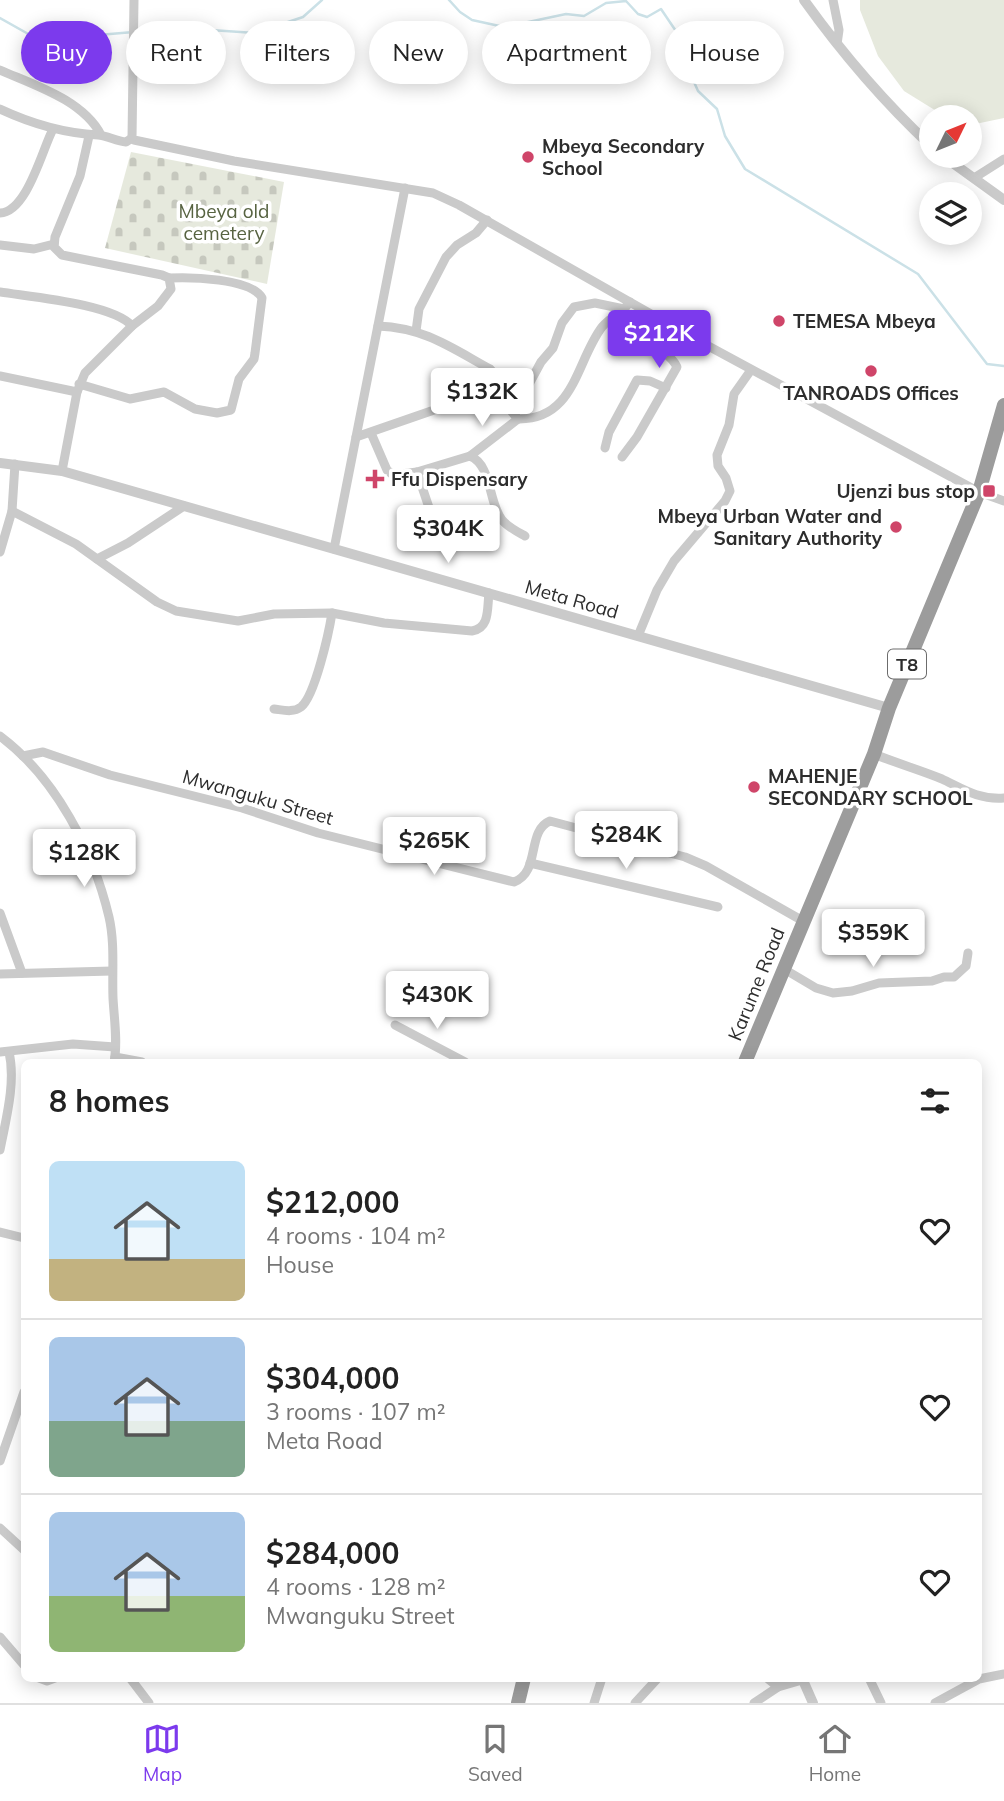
<!DOCTYPE html>
<html lang="en">
<head>
<meta charset="utf-8">
<style>
  body { margin:0; font-family:Mulish,sans-serif; background:#f2f2f2; color:#222; height:100vh; display:flex; flex-direction:column; font-size:26px; white-space:nowrap }
  * { box-sizing:border-box; margin:0 }
  p { font-size:23px; color:#767676 }
  .icon { flex:none; width:38px; height:38px; fill:none; stroke:currentColor; stroke-width:2; stroke-linecap:round; stroke-linejoin:round }
  .map { position:relative; flex:1; overflow:hidden }
  .sheet { position:absolute; left:21px; top:1059px; width:961px; height:623px; display:flex; flex-direction:column; background:#fff; border-radius:10px; box-shadow:0 4px 18px #0003 }
  .sheet>* { flex:none }
  .guide { position:absolute; left:21px; top:21px; width:962px; height:63px; display:flex; gap:14px }
  .needle { width:46px; rotate:47deg }
  .buttons { position:absolute; left:919px; top:105px; display:grid; gap:14px }
  .buttons a { display:grid; place-items:center; width:63px; height:63px; border-radius:50%; background:#fff; box-shadow:0 4px 18px #0003; font-size:35px }
  .price { position:absolute; translate:-50% -60px; padding:0 16px; border-radius:7px; background:#fff; color:#222; font-size:23px; line-height:46px; filter:drop-shadow(0 2px 4px #0008) }
  .price::after { content:''; position:absolute; left:50%; top:42px; width:21px; height:16px; margin-left:-10px; background:inherit; clip-path:polygon(0 0,100% 0,50% 100%) }
  .price.current { background:#7c3aed; color:#fff }
  ul { padding:0; list-style:none }
  li { display:flex; align-items:center; gap:21px; height:175px; padding:0 28px }
  li+li { border-top:2px solid #e0e0e0 }
  li span { display:grid; place-items:center; flex:none; width:196px; height:140px; border-radius:10px; color:#555 }
  li>.icon { margin-inline-start:auto }
  span .icon { width:84px; height:84px; fill:#fffc; stroke-width:1 }
  li b { font-size:30px }
  h2 { display:flex; justify-content:space-between; align-items:center; height:84px; padding:0 28px; font-size:30px }
  .chip { padding:0 24px; border-radius:32px; background:#fff; box-shadow:0 4px 18px #0003; font-size:24px; line-height:63px }
  .chip.current { background:#7c3aed; color:#fff }
  .dock { display:flex; justify-content:space-around; align-items:center; height:98px; border-top:2px solid #e0e0e0; background:#fff; font-size:19px; color:#767676 }
  .dock a { display:grid; justify-items:center; gap:4px }
  .dock .current { color:#7c3aed }
  .map>svg:first-child { display:block }
</style>
</head>
<body>
<div class="map">
<svg width="1004" height="1703" viewBox="0 0 1004 1703">
  <defs>
    <pattern id="cemetery-stones" width="16" height="16" patternUnits="userSpaceOnUse" patternTransform="scale(1.75)"><rect width="16" height="16" fill="#e6e9dd"/><path d="M2 7V4a2 2 0 0 1 4 0v3zM10 15v-3a2 2 0 0 1 4 0v3z" fill="#c6c8be"/></pattern>
  </defs>
  <rect width="100%" height="100%" fill="#fff"/>
  <!-- cemetery -->
  <polygon fill="url(#cemetery-stones)" points="131,152 284,182 267,284 105,248"/>
  <!-- pitch -->
  <polygon fill="#e6e9dd" points="860,0 1004,0 1004,118 980,123 970,122 970,117 946,117 904,91 878,56 860,10"/>
  <g fill="none" stroke-linecap="round" stroke-linejoin="round">
    <!-- stream -->
    <g stroke="#cbe1e7" stroke-width="2.5">
      <polyline points="449,0 460,12 472,20 504,27 566,14 584,16 606,3 626,1 638,14 647,17 661,9 682,40 683,57 698,91 717,109 725,136 745,169 918,274 987,364 1004,366"/>
      <polyline points="0,18 39,40 181,28 255,33 303,17 322,0"/>
    </g>
    <!-- minor -->
    <g stroke="#cacaca" stroke-width="9">
      <polyline points="134,0 132,138 134,140 234,161 433,193 459,205 686,334 979,492 1004,501"/>
      <polyline points="833,0 839,30 837,44"/>
      <path d="M0,70C34,85 83,100 101,135"/>
      <path d="M0,109C32,124 63,133 98,135C108,136 116,141 126,142L132,138"/>
      <polyline points="974,178 1004,159"/>
      <path d="M0,213C27,212 42,150 53,129"/>
      <polyline points="0,245 34,249 54,244"/>
      <path d="M0,292C31,297 113,304 132,326"/>
      <path d="M378,326C425,328 450,347 490,369C501,380 503,392 518,398L523,395L541,362L553,348L562,323L574,307L595,303L624,309L630,302"/>
      <polyline points="416,331 419,309 446,257 457,245 476,233 487,220"/>
      <polyline points="0,376 77,392"/>
      <path d="M79,384L130,399L164,392L195,409L217,413L231,410L239,379L254,359L255,353L262,298C251,278 189,277 169,278"/>
      <path d="M505,391L512,412L518,419C575,420 576,361 602,327C608,320 616,315 624,309"/>
      <path d="M371,433L387,470L393,475L417,472L470,456C492,465 488,502 502,520C508,527 516,531 525,536"/>
      <polyline points="356,437 434,410"/>
      <polyline points="605,448 609,432 637,380 650,381 666,388"/>
      <polyline points="470,456 518,419"/>
      <path d="M622,457L637,437L677,367C663,339 617,348 624,309"/>
      <polyline points="62,471 77,392 85,373 132,326 158,306 171,289 169,278 162,275 62,255 54,247 55,237 80,176 89,136"/>
      <polyline points="417,472 442,546"/>
      <path d="M12,511L76,544L157,602L176,611L238,621L274,614L332,613L384,623L472,631C490,628 487,609 489,593"/>
      <polyline points="334,549 405,188"/>
      <polyline points="0,552 12,511 15,464"/>
      <polyline points="97,559 128,543 184,506"/>
      <polyline points="638,636 657,590 674,561 725,501 730,491 726,478 718,466 717,455 729,425 734,394 751,370"/>
      <path d="M274,709C283,710 293,713 301,707C315,696 329,632 332,613"/>
      <path d="M0,736C56,778 93,850 109,917C115,943 112,971 113,998C114,1018 118,1042 114,1062"/>
      <path d="M874,754C896,763 920,770 942,779C963,789 979,800 1004,798"/>
      <path d="M23,756L43,752L110,775L242,808L318,833L514,882C541,872 526,831 550,821L685,857L706,866L803,921"/>
      <polyline points="530,863 718,907"/>
      <polyline points="0,913 22,973"/>
      <polyline points="784,969 816,988 833,993 852,991 879,983 932,981 944,977 954,977 966,966 968,953"/>
      <polyline points="0,974 112,971"/>
      <polyline points="395,1025 465,1062"/>
      <polyline points="0,1052 73,1044 115,1047"/>
      <polyline points="115,1057 142,1062"/>
      <path d="M0,1150C6,1119 16,1082 9,1052"/>
      <polyline points="0,1232 24,1238"/>
      <polyline points="0,1461 24,1392"/>
      <polyline points="0,1528 24,1550"/>
      <polyline points="0,1637 24,1665"/>
      <polyline points="39,1678 47,1681 55,1678"/>
      <polyline points="130,1678 149,1703"/>
      <polyline points="767,1678 778,1687"/>
      <polyline points="869,1678 881,1703"/>
      <polyline points="594,1703 602,1678"/>
      <polyline points="635,1703 658,1678"/>
      <polyline points="754,1703 778,1687 802,1680"/>
      <polyline points="935,1703 979,1679 1004,1674"/>
    </g>
    <!-- tertiary -->
    <g stroke="#cacaca" stroke-width="10">
      <path d="M804,0C842,53 883,101 931,146"/>
      <polyline points="943,156 1004,200"/>
      <polyline points="0,463 62,471 889,708"/>
      <polyline points="802,1678 813,1703"/>
    </g>
    <!-- trunk -->
    <g stroke="#9c9c9c" stroke-width="14">
      <polyline points="745,1062 874,754 889,708 979,492 1004,405"/>
      <polyline points="518,1703 524,1678"/>
    </g>
  </g>
  <!-- markers -->
  <g fill="#cf4569" stroke="#fff" stroke-width="2.5">
    <circle cx="528" cy="157" r="7"/>
    <circle cx="779" cy="321" r="7"/>
    <circle cx="871" cy="371" r="7"/>
    <path d="M371.5 468.5h7v7h7v7h-7v7h-7v-7h-7v-7h7z"/>
    <rect x="982" y="484" width="14" height="14" rx="3.5"/>
    <circle cx="896" cy="527" r="7"/>
    <circle cx="754" cy="787" r="7"/>
  </g>
  <g text-anchor="middle" dominant-baseline="central" stroke-width="7" stroke-linejoin="round" paint-order="stroke">
    <!-- shield labels -->
    <rect fill="#fff" stroke="#6c6c6c" stroke-width="2" x="888" y="649.5" width="38" height="29" rx="5"/>
    <g font-size="18" font-weight="bold" fill="#2d2d2d">
      <text x="907" y="664">T8</text>
    </g>
    <!-- poi labels -->
    <g font-size="19" font-weight="bold" fill="#2d2d2d" stroke="#fff" text-anchor="start">
      <text x="542" y="146">Mbeya Secondary<tspan x="542" dy="22">School</tspan></text>
      <text x="793" y="321">TEMESA Mbeya</text>
      <text x="871" y="393" text-anchor="middle">TANROADS Offices</text>
      <text x="391" y="479">Ffu Dispensary</text>
      <text x="975" y="491" text-anchor="end">Ujenzi bus stop</text>
      <text x="882" y="516" text-anchor="end">Mbeya Urban Water and<tspan x="882" dy="22">Sanitary Authority</tspan></text>
      <text x="768" y="776">MAHENJE<tspan x="768" dy="22">SECONDARY SCHOOL</tspan></text>
    </g>
    <!-- park labels -->
    <g font-size="19" fill="#576341" stroke="#fff">
      <text x="224" y="211">Mbeya old<tspan x="224" dy="22">cemetery</tspan></text>
    </g>
    <!-- street labels -->
    <g font-size="19" fill="#2d2d2d" stroke="#fff">
      <text transform="translate(572 599) rotate(16)">Meta Road</text>
      <text transform="translate(258 797) rotate(16)">Mwanguku Street</text>
      <text transform="translate(756 984) rotate(-68)">Karume Road</text>
    </g>
  </g>
</svg>
<div class="buttons">
<a><svg class="needle" viewBox="-14 -14 28 28"><path d="M0-13l5 13h-10z" fill="#e53935"/><path d="M0 13l5-13h-10z" fill="#767676"/></svg></a>
<a><svg class="icon" aria-label="layers" viewBox="0 0 24 24"><path d="M12 4l9 5-9 5-9-5zM3 14l9 5 9-5"/></svg></a>
</div>
<b class="price current" style="left:659px;top:370px">$212K</b>
<b class="price" style="left:482px;top:428px">$132K</b>
<b class="price" style="left:448px;top:565px">$304K</b>
<b class="price" style="left:626px;top:871px">$284K</b>
<b class="price" style="left:434px;top:877px">$265K</b>
<b class="price" style="left:84px;top:889px">$128K</b>
<b class="price" style="left:873px;top:969px">$359K</b>
<b class="price" style="left:437px;top:1031px">$430K</b>
<div class="guide">
<a class="chip current">Buy</a>
<a class="chip">Rent</a>
<a class="chip">Filters</a>
<a class="chip">New</a>
<a class="chip">Apartment</a>
<a class="chip">House</a>
</div>
<section class="sheet">
<h2>8 homes<svg class="icon" aria-label="filters" viewBox="0 0 24 24"><path d="M4 7h16M4 17h16"/><circle cx="9" cy="7" r="2"/><circle cx="15" cy="17" r="2"/></svg></h2>
<ul>
<li><span style="background:linear-gradient(#bfe0f5 70%,#c2b280 0)"><svg class="icon" aria-label="home" viewBox="0 0 24 24"><path d="M3 11l9-7 9 7M6 9v11h12V9"/></svg></span><div><b>$212,000</b><p>4 rooms · 104 m²</p><p>House</p></div><svg class="icon" aria-label="heart" viewBox="0 0 24 24"><path d="M12 20l-8-8c-3-5 5-10 8-4 3-6 11-1 8 4z"/></svg></li>
<li><span style="background:linear-gradient(#a9c7e8 60%,#7fa58c 0)"><svg class="icon" aria-label="home" viewBox="0 0 24 24"><path d="M3 11l9-7 9 7M6 9v11h12V9"/></svg></span><div><b>$304,000</b><p>3 rooms · 107 m²</p><p>Meta Road</p></div><svg class="icon" aria-label="heart" viewBox="0 0 24 24"><path d="M12 20l-8-8c-3-5 5-10 8-4 3-6 11-1 8 4z"/></svg></li>
<li><span style="background:linear-gradient(#a9c7e8 60%,#8fb573 0)"><svg class="icon" aria-label="home" viewBox="0 0 24 24"><path d="M3 11l9-7 9 7M6 9v11h12V9"/></svg></span><div><b>$284,000</b><p>4 rooms · 128 m²</p><p>Mwanguku Street</p></div><svg class="icon" aria-label="heart" viewBox="0 0 24 24"><path d="M12 20l-8-8c-3-5 5-10 8-4 3-6 11-1 8 4z"/></svg></li>
</ul>
</section>
</div>
<nav class="dock">
<a class="current"><svg class="icon" aria-label="map" viewBox="0 0 24 24"><path d="M3 6l6-2 6 2 6-2v14l-6 2-6-2-6 2zM9 4v14M15 6v14"/></svg>Map</a>
<a><svg class="icon" aria-label="saved" viewBox="0 0 24 24"><path d="M7 4h10v16l-5-4-5 4z"/></svg>Saved</a>
<a><svg class="icon" aria-label="home" viewBox="0 0 24 24"><path d="M3 11l9-7 9 7M6 9v11h12V9"/></svg>Home</a>
</nav>
</body>
</html>
